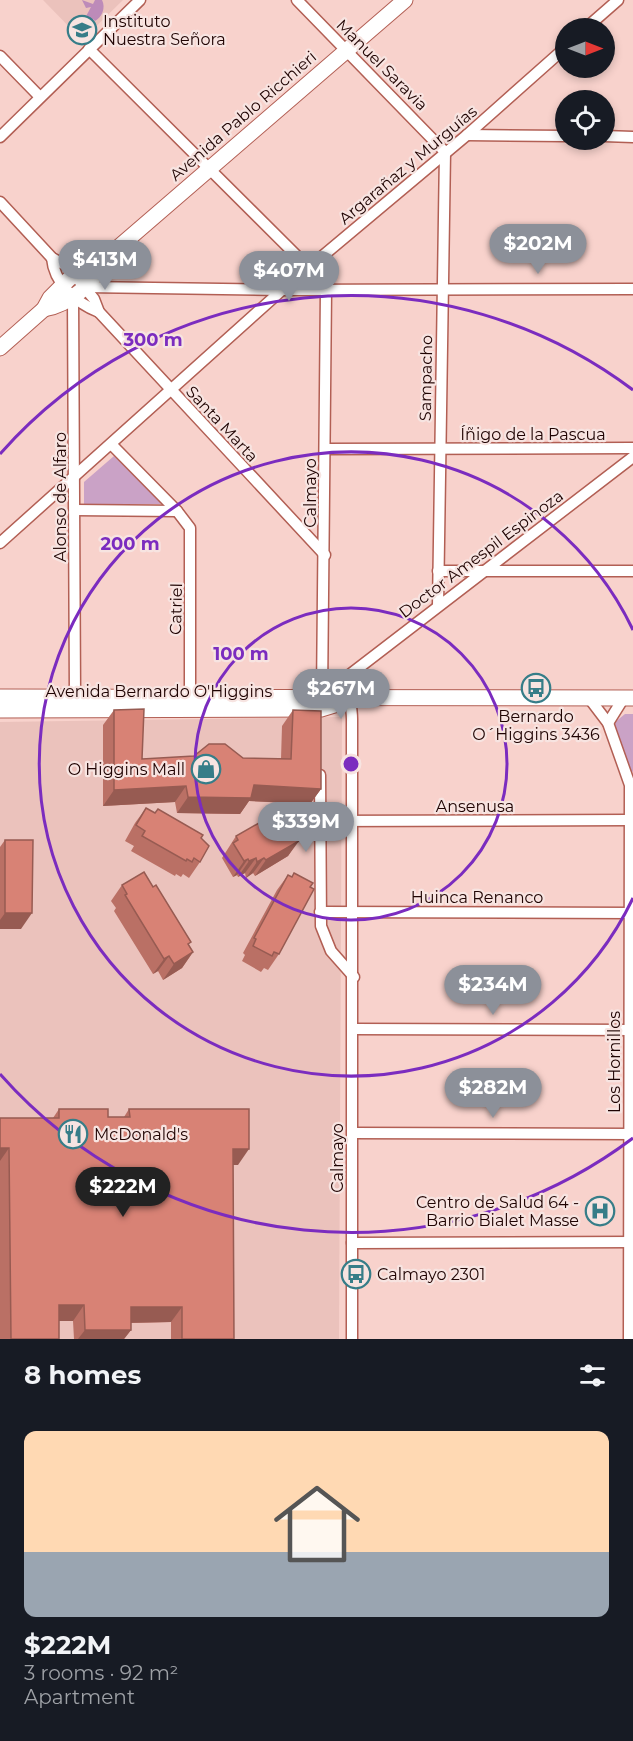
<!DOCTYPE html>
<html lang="en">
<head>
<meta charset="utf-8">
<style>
  body { margin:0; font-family:Montserrat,sans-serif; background:#242831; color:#f1f3f6; height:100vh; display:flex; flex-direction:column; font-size:22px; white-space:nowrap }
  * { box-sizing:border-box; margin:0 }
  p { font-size:20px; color:#9ea1a6 }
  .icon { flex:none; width:33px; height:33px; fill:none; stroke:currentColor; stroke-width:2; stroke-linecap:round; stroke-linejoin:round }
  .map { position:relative; height:1339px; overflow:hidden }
  .sheet { display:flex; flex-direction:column; background:#171b24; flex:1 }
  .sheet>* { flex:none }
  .needle { width:39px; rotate:90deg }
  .tools { position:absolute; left:555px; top:18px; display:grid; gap:12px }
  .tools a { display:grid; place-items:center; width:60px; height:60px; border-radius:50%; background:#171b24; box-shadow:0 3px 9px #0003; font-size:30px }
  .price { position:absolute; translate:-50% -51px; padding:0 14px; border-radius:21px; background:#8c9099; color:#fff; font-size:20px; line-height:39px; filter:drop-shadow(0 2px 3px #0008) }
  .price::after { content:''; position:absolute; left:50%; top:36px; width:18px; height:14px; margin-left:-9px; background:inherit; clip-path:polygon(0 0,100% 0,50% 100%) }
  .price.current { background:#222; color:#fff }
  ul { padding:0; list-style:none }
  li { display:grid; align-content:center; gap:12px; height:318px; padding:0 24px }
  li span { display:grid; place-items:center; height:186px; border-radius:12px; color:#555 }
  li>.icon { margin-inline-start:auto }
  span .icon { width:108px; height:108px; fill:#fffc; stroke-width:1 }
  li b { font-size:26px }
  h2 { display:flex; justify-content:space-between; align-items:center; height:72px; padding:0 24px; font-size:26px }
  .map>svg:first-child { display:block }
</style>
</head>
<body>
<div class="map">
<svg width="633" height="1339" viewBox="0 0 633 1339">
  <rect width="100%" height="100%" fill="#f8d2cc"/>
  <!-- built -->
  <g fill="#ebc2bc">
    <polygon points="43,0 123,0 82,40"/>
    <polygon points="342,717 339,1339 0,1339 0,722"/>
  </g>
  <!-- green -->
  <g fill="#caa2c6">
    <polygon points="114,456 162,502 160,504 84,504 84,482"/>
    <polygon points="625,714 633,714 633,771 630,776 613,731 614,723"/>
  </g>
  <!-- forest -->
  <path fill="#bd8bb9" d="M82,0L93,4L95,0H102C106,8 102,17 95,21L93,19L90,24L83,22L91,7L86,8Z"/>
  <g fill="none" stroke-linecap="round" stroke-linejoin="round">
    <!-- minor casing -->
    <g stroke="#b25f54" stroke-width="13">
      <g id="minor">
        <polyline points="297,0 445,152 438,606"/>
        <polyline points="586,28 618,0"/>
        <polyline points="89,49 321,280 326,290 322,696"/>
        <polyline points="0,56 40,97"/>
        <polyline points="467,135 566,136"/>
        <polyline points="604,136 633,137"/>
        <polyline points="0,137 140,0"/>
        <polyline points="0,202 52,258 67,266 94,299 99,312 325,555"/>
        <path d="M52,258C54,283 76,303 99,312"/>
        <polyline points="85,287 282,290 633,289"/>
        <polyline points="73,297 75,697"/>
        <polyline points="112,445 177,511 190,528 190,696"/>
        <polyline points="325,449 633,448"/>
        <polyline points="75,510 177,511"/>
        <polyline points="0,543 282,290 467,135 566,47"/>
        <polyline points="438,571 633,571"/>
        <path d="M347,676C347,691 352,704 352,719V1339"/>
        <polyline points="322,696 633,457"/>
        <polyline points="589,698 608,723 630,785 629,1339"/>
        <polyline points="608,723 623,699"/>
        <polyline points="320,775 321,926 331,951 354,977"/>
        <polyline points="320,821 630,820"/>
        <polyline points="320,912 633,913"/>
        <polyline points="353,1029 633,1030"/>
        <polyline points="353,1133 633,1134"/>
        <polyline points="352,1243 633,1242"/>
      </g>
    </g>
    <!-- secondary casing -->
    <g stroke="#b25f54" stroke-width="17">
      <g id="secondary">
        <path d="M44,309C71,304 93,284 105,259L405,0"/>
        <polyline points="0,348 44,309 50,298 69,279 91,263 105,259"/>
        <polyline points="0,697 633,698"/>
        <polyline points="0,710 321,709 344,702"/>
      </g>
    </g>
    <!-- minor -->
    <use href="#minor" stroke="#fff" stroke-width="10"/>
    <!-- secondary -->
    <use href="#secondary" stroke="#fff" stroke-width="15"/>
  </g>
  <!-- wall -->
  <g fill="#ba7065">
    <polygon points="114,710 142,759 243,758 281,759 282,726 293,710 321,789 310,804 249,801 240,814 177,813 175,802 103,806 103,725"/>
    <polygon points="146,808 201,838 200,862 189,878 183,874 181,877 176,874 175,876 131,851 134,846 125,841 135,823"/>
    <polygon points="290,812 308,825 288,856 255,876 253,873 246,878 245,873 238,877 237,875 233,877 222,858 236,836"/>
    <polygon points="5,840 21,929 0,929 0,847"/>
    <polygon points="288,875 279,954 268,970 264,968 261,972 242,961 245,955 243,953 277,890"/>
    <polygon points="122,885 189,945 193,952 182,968 163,980 158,971 153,974 114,911 116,908 111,901"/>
    <polygon points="59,1109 108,1117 124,1117 129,1109 238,1165 233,1165 234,1339 171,1339 171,1322 131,1323 131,1330 124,1339 74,1339 73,1321 59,1321 59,1339 0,1339 0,1118 53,1118"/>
  </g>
  <!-- shaded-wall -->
  <g fill="#975b52">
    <polygon points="254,785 321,789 310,804 249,801 240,814 177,813 188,797"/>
    <polygon points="186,786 175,802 103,806 114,790"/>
    <polygon points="308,825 297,841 299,841 288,856 255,876 266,860 300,830"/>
    <polygon points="256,858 245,873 238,877 249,861"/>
    <polygon points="264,858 253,873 246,878 257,862"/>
    <polygon points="248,859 237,875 233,877 244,861"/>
    <polygon points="5,913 32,913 21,929 0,929 0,920"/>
    <polygon points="193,952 182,968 163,980 174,964"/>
    <polygon points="169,956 158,971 153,974 164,959"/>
    <polygon points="0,1148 9,1148 0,1161"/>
    <polygon points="233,1149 249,1149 238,1165 222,1165"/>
    <polygon points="59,1305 84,1305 73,1321 48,1321"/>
    <polygon points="131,1307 182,1307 171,1322 120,1323"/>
    <polygon points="85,1330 131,1330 124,1339 78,1339"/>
  </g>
  <!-- building -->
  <g fill="#d88275" stroke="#975b52" stroke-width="1.5">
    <polygon points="144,709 142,759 194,756 209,744 225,744 243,758 291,759 293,710 321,711 321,789 254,785 251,798 188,797 186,786 114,790 114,710"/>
    <polygon points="287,807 290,812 298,808 308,825 300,830 303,834 297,837 299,841 266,860 264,858 257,862 256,858 249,861 248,859 244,861 233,843 238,840 236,836"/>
    <polygon points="146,808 155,813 158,809 203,835 201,838 209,846 200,862 194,858 192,862 187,859 186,861 142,836 145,831 136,825"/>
    <polygon points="5,840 33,840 32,913 5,913"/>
    <polygon points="144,872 153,887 156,885 191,942 188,944 193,952 174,964 169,956 164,959 125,895 127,894 122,885"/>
    <polygon points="294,873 313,883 310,887 314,889 279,954 274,952 272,956 253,946 256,939 254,938 288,875 292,877"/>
    <polygon points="59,1109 108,1109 108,1117 130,1117 129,1109 249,1109 249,1149 233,1149 234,1339 182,1339 182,1307 131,1307 131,1330 85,1330 84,1305 59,1305 59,1339 11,1339 9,1148 0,1148 0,1118 59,1118"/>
  </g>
  <!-- distance rings -->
  <g fill="none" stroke="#7b2cbf" stroke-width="3">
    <circle cx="351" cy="764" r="156"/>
    <path d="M633 898A312 312 0 1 1 633 630"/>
    <path d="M633 1138A468 468 0 0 1 0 1074M0 454A468 468 0 0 1 633 390"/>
  </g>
  <!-- icons -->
  <defs>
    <g id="school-ring" transform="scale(1.5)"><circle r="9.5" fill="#f7e4e1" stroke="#367d88" stroke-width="1.5"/><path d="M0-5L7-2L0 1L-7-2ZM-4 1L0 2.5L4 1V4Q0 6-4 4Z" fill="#367d88"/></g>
    <g id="bus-ring" transform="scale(1.5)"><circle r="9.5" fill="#f7e4e1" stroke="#367d88" stroke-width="1.5"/><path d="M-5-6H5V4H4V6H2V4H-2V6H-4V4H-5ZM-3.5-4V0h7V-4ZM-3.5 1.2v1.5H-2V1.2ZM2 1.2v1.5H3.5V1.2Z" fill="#367d88"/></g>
    <g id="shop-ring" transform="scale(1.5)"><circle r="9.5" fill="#f7e4e1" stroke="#367d88" stroke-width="1.5"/><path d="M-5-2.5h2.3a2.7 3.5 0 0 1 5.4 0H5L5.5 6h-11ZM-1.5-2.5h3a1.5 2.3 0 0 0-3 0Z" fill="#367d88"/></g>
    <g id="restaurant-ring" transform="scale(1.5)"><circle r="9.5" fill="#f7e4e1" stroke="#367d88" stroke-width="1.5"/><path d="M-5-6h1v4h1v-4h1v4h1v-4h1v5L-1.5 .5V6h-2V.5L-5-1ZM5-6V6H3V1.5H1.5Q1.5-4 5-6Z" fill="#367d88"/></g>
    <g id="hospital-ring" transform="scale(1.5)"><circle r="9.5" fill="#f7e4e1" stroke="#367d88" stroke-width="1.5"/><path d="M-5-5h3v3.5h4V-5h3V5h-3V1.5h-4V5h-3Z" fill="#367d88"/></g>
  </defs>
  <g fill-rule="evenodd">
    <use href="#school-ring" x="82" y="30"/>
    <use href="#bus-ring" x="536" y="688"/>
    <use href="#shop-ring" x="206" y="769"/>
    <use href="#restaurant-ring" x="73" y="1134"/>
    <use href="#hospital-ring" x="600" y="1211"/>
    <use href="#bus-ring" x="356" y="1274"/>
  </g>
  <g text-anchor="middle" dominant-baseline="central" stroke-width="4.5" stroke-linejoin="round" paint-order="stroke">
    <!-- poi labels -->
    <g font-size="16" fill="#1f0302" stroke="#f7e4e1" text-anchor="start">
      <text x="103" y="21">Instituto<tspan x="103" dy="18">Nuestra Señora</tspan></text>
      <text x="536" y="716" text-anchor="middle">Bernardo<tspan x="536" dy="18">O´Higgins 3436</tspan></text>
      <text x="185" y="769" text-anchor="end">O Higgins Mall</text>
      <text x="94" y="1134">McDonald's</text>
      <text x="579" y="1202" text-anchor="end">Centro de Salud 64 -<tspan x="579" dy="18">Barrio Bialet Masse</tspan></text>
      <text x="377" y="1274">Calmayo 2301</text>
    </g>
    <!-- street labels -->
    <g font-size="16" fill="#1f0302" stroke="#f7e4e1">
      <text transform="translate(382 65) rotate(45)">Manuel Saravia</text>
      <text transform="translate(243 116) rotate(-41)">Avenida Pablo Ricchieri</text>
      <text transform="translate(408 165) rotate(-40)">Argarañaz y Murguías</text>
      <text transform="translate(426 378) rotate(-89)">Sampacho</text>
      <text transform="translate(222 424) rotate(47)">Santa Marta</text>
      <text x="533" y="434">Íñigo de la Pascua</text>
      <text transform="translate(310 493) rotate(-90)">Calmayo</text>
      <text transform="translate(60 497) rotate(-90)">Alonso de Alfaro</text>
      <text transform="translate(481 554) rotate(-37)">Doctor Amespil Espinoza</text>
      <text transform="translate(176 609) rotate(-89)">Catriel</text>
      <text x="159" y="691">Avenida Bernardo O'Higgins</text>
      <text x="475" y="806">Ansenusa</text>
      <text x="477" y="897">Huinca Renanco</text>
      <text transform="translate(614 1062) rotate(-90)">Los Hornillos</text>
      <text transform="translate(337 1158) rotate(-90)">Calmayo</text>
    </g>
  </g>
  <circle cx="351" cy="764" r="9" fill="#7b2cbf" stroke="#f7e4e1" stroke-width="3"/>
  <g font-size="18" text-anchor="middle" font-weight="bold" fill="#7b2cbf" stroke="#f7e4e1" stroke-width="4.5" stroke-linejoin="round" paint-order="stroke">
    <text x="153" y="346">300 m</text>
    <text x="130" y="550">200 m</text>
    <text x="241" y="660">100 m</text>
  </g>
</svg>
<div class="tools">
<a><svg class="needle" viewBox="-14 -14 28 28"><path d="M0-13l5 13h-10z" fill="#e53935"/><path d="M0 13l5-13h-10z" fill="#9ea1a6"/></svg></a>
<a><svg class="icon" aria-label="locate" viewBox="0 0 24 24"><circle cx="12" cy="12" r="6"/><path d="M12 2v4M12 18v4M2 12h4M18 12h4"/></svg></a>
</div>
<b class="price" style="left:538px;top:275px">$202M</b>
<b class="price" style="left:105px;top:291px">$413M</b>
<b class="price" style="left:289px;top:302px">$407M</b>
<b class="price" style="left:341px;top:720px">$267M</b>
<b class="price" style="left:306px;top:853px">$339M</b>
<b class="price" style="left:493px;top:1016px">$234M</b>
<b class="price" style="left:493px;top:1119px">$282M</b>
<b class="price current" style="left:123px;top:1218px">$222M</b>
</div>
<section class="sheet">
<h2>8 homes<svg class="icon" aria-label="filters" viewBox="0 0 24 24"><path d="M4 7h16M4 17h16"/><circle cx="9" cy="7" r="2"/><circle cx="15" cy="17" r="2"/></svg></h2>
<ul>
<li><span style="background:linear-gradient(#ffd9b3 65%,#9aa5b1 0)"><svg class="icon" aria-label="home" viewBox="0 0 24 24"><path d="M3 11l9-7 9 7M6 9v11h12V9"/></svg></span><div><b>$222M</b><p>3 rooms · 92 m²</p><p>Apartment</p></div></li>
</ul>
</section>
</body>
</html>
